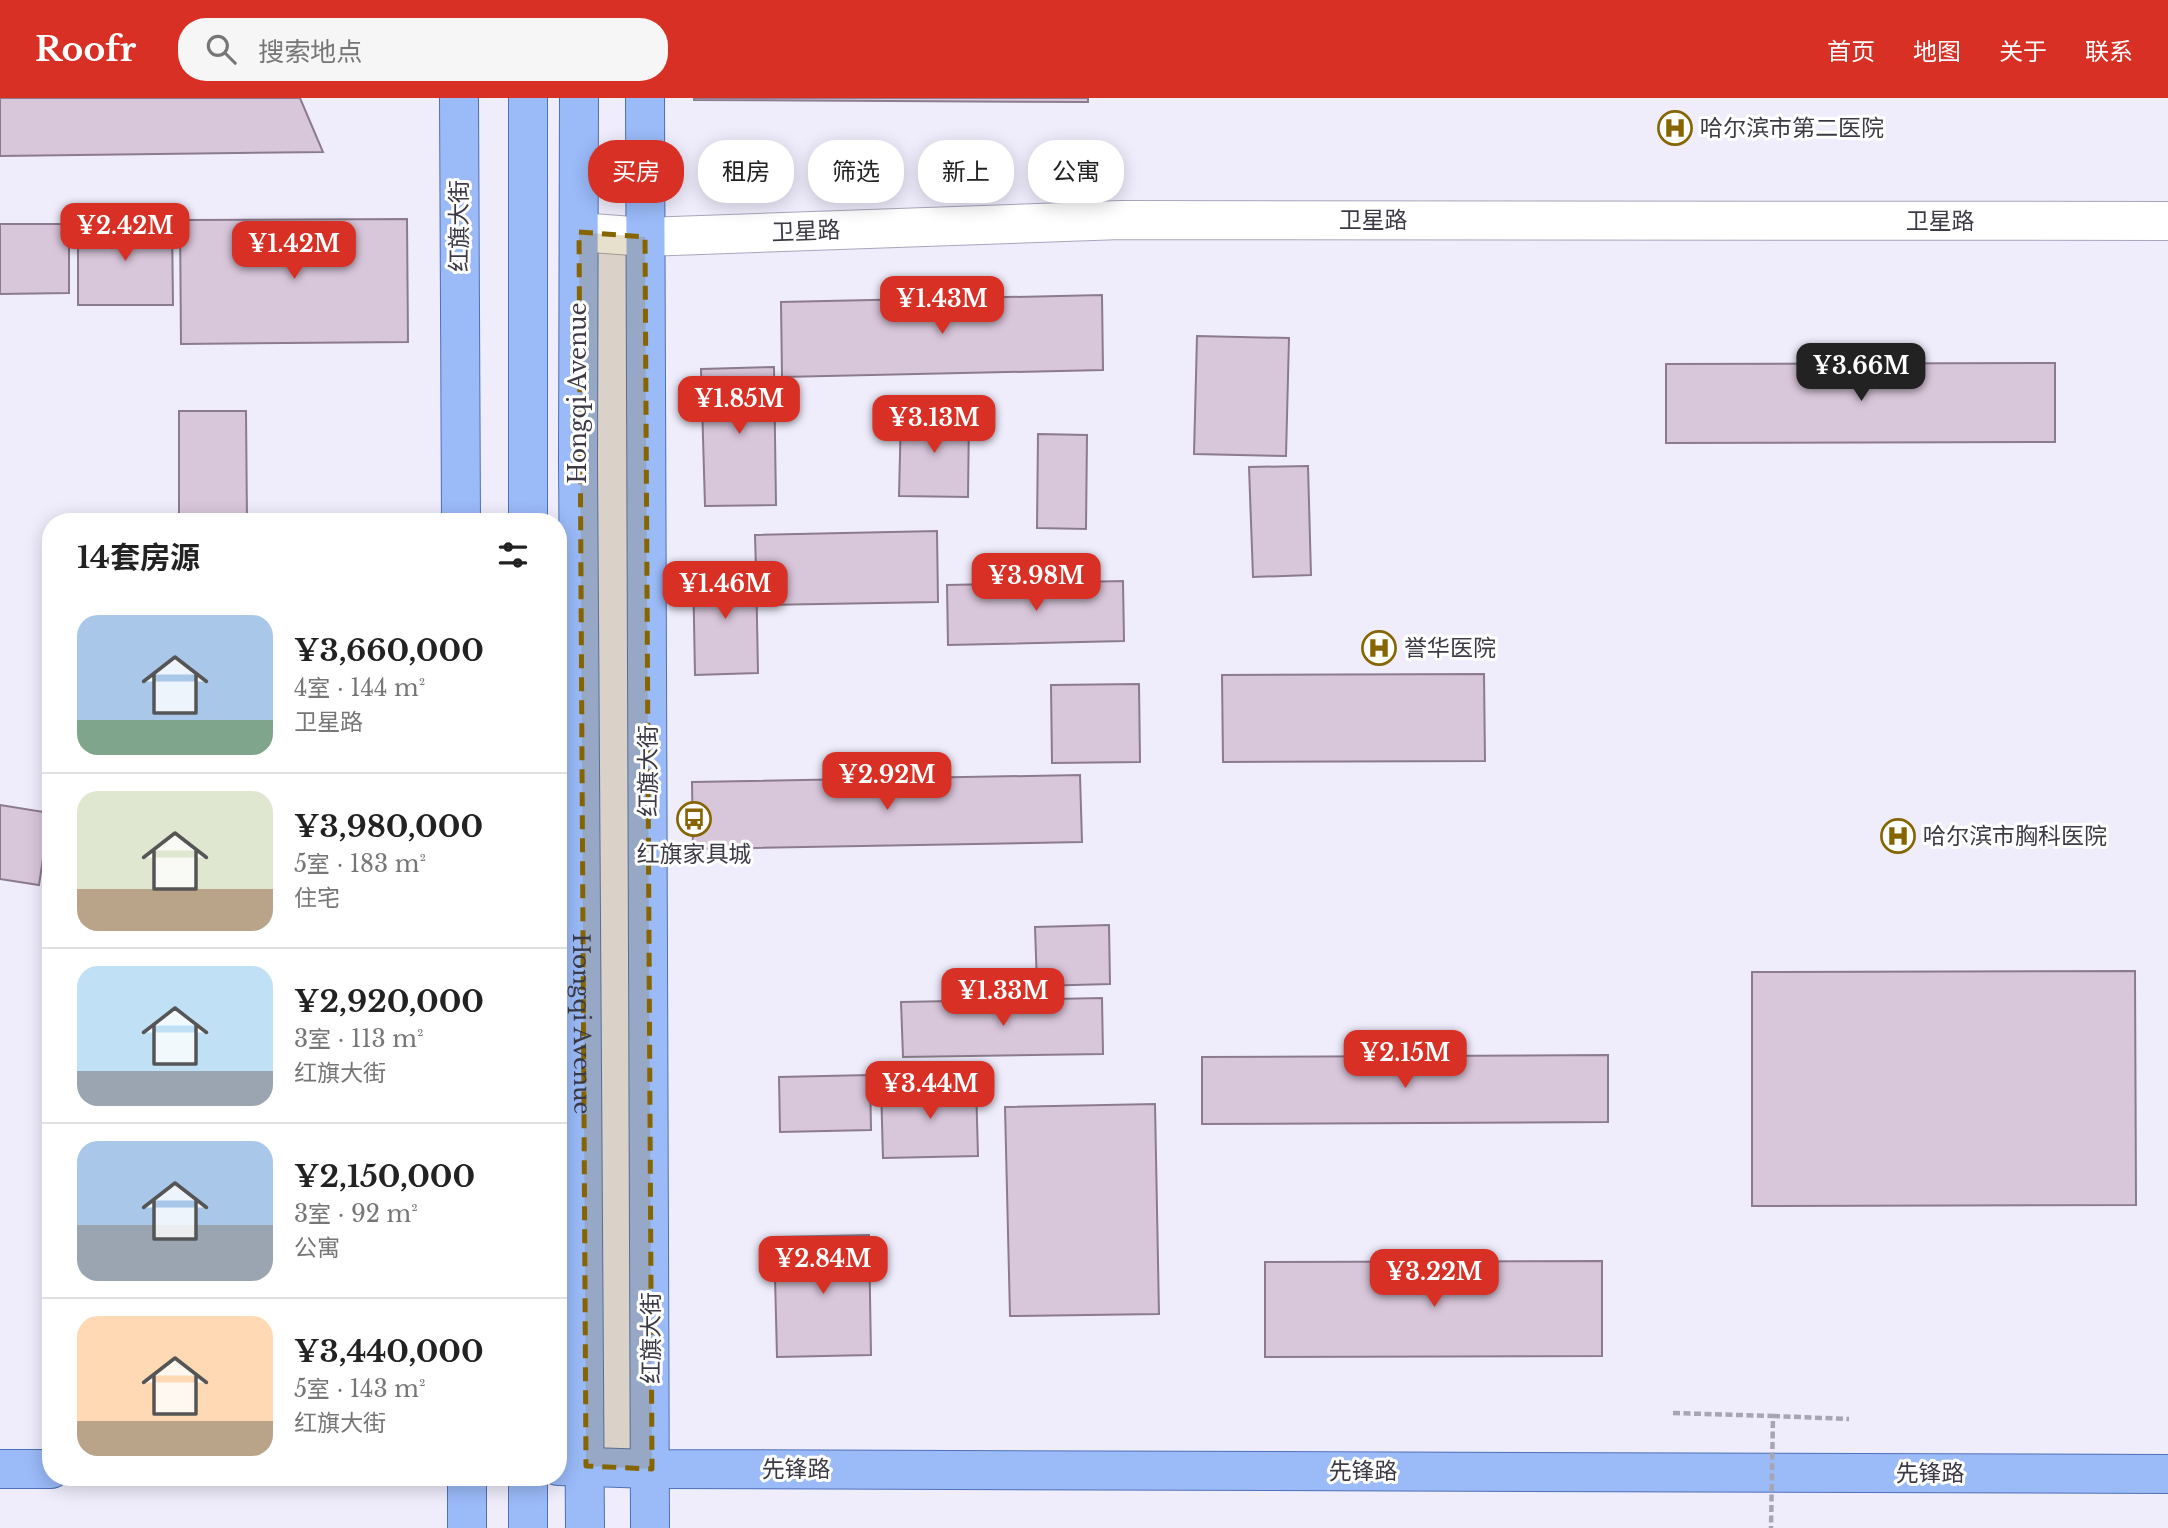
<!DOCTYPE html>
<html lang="zh">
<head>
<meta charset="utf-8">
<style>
  body { margin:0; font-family:"Libre Baskerville","Noto Sans SC",serif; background:#f6f6f6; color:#222; height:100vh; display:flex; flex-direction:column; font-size:26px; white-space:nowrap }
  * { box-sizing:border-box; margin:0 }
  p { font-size:23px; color:#767676 }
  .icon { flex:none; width:38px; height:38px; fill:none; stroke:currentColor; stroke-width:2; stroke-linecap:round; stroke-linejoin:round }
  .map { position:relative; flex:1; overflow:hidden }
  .side { position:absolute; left:42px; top:415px; width:525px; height:973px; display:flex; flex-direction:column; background:#fff; border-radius:28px; box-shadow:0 4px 18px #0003 }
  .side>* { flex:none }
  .banner { position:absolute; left:588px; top:42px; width:665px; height:63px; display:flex; gap:14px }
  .price { position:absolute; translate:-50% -60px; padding:0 16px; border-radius:14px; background:#d93025; color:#fff; font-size:23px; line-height:46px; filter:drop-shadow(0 2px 4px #0008) }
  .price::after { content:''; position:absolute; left:50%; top:42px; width:21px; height:16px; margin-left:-10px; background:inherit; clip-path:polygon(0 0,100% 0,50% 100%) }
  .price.current { background:#222; color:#fff }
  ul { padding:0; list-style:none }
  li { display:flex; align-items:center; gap:21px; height:175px; padding:0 35px }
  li+li { border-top:2px solid #e0e0e0 }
  li span { display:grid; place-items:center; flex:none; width:196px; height:140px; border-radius:21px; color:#555 }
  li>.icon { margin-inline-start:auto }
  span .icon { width:84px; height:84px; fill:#fffc; stroke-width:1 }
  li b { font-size:30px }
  h2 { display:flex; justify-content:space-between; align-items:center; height:84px; padding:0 35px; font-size:30px }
  .tag { padding:0 24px; border-radius:28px; background:#fff; box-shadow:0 4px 18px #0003; font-size:24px; line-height:63px }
  .tag.current { background:#d93025; color:#fff }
  header { display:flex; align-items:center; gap:42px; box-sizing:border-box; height:98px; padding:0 35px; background:#d93025; color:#fff }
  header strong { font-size:33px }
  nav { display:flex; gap:38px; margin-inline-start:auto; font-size:24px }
  .search { width:490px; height:63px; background:#f6f6f6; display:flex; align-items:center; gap:18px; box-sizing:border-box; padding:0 24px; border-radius:28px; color:#767676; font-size:26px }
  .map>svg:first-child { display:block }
</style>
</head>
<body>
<header>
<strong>Roofr</strong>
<div class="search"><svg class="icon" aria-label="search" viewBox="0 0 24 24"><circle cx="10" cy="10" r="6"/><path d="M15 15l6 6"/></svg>搜索地点</div>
<nav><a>首页</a><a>地图</a><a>关于</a><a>联系</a></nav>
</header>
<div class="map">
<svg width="2168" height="1430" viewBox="0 0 2168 1430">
  <rect width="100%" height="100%" fill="#efedfc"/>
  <!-- building -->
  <g fill="#d8c6da" stroke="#8c7b8d" stroke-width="2">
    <polygon points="0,0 300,0 323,54 0,58"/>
    <polygon points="694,0 1088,0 1088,4 694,2"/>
    <polygon points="407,121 408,244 181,246 180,122"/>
    <polygon points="78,122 172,122 173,207 78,207"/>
    <polygon points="0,126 69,126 69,195 0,196"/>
    <polygon points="1102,197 1103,272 782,279 781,204"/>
    <polygon points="1197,238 1289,240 1286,358 1194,356"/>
    <polygon points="2055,265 2055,344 1666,345 1666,266"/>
    <polygon points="774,269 776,407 705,408 701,271"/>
    <polygon points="179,313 246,313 247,424 179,424"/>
    <polygon points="901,315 969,316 968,399 899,398"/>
    <polygon points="1038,336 1087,337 1086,431 1037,430"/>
    <polygon points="1308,368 1311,477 1253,479 1249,369"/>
    <polygon points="937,433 938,504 757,507 755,437"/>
    <polygon points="756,469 758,575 695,577 693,470"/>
    <polygon points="1123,483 1124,543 948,547 947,487"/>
    <polygon points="1484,576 1485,663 1223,664 1222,577"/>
    <polygon points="1139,586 1140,664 1052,665 1051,587"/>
    <polygon points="1080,677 1082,744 693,751 692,684"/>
    <polygon points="0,707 50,715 39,787 0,781"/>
    <polygon points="1109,827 1110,886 1037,888 1035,829"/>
    <polygon points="2135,873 2136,1107 1752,1108 1752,874"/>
    <polygon points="1102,900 1103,956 903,959 901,904"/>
    <polygon points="1608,957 1608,1024 1202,1026 1202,959"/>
    <polygon points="870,977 871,1032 780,1034 779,979"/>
    <polygon points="976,986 978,1058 883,1060 881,988"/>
    <polygon points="1155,1006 1159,1216 1010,1218 1005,1009"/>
    <polygon points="869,1137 871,1257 777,1259 774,1139"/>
    <polygon points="1602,1163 1602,1258 1265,1259 1265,1164"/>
  </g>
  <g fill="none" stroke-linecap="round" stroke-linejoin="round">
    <!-- minor casing -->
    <g stroke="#a8a4bc" stroke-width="40">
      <polyline id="minor" points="579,134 645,139 1121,122 2168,123"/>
    </g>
    <!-- major casing -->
    <g stroke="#4e70b6" stroke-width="40">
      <g id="major">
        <polyline points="459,0 461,424"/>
        <path id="s1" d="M579,0L578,363L585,1430"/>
        <polyline points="645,0 650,1430"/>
        <polyline points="528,424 528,0"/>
        <polyline points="558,1368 652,1371 2168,1376"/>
        <polyline points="0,1371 51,1371"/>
        <polyline points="528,1379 528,1430"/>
        <polyline points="467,1430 467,1379"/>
      </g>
    </g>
    <!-- path -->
    <polyline stroke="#a7a5b2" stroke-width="4.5" stroke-dasharray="7 3.5" stroke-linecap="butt" points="1773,1318 1849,1321"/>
    <!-- minor -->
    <use href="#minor" stroke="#fff" stroke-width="38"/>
    <!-- major -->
    <use href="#major" stroke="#9abaf8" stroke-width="38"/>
    <!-- path-bridge -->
    <polyline stroke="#a7a5b2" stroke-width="4.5" stroke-dasharray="7 3.5" stroke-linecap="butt" points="1673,1315 1773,1318 1771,1430"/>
  </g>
  <!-- marked area -->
  <path fill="#866500" fill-opacity="0.2" stroke="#866500" stroke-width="5" stroke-dasharray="14 9" stroke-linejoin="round" d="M579,134L645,139L652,1371L586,1368Z"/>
  <!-- icons -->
  <defs>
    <g id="hospital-ring" transform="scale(1.75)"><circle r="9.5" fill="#fff" stroke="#866500" stroke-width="1.5"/><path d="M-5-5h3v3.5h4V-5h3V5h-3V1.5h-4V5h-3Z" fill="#866500"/></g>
    <g id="bus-ring" transform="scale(1.75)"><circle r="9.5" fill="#fff" stroke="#866500" stroke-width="1.5"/><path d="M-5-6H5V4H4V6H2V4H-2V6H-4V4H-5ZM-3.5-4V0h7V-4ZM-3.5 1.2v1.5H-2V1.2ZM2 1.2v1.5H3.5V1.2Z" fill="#866500"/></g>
  </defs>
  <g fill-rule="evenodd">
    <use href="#hospital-ring" x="1675" y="30"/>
    <use href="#hospital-ring" x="1379" y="550"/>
    <use href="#bus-ring" x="694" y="721"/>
    <use href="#hospital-ring" x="1898" y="738"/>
  </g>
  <g text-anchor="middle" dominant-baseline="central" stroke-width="6" stroke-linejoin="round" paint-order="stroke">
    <!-- poi labels -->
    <g font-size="23" fill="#3c3b45" stroke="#fff" text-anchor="start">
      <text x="1700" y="30">哈尔滨市第二医院</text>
      <text x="1404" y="550">誉华医院</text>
      <text x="1923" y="738">哈尔滨市胸科医院</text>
      <text x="694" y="756" text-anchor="middle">红旗家具城</text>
    </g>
    <!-- street labels -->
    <g font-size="23" fill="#3c3b45" stroke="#fff">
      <text x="1373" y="122">卫星路</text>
      <text x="1940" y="123">卫星路</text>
      <text transform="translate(459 128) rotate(-90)">红旗大街</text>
      <text transform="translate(806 133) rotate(-2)">卫星路</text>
      <text transform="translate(578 295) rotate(-90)">Hongqi Avenue</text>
      <text transform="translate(648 673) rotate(-90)">红旗大街</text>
      <text stroke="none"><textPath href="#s1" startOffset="926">Hongqi Avenue</textPath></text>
      <text transform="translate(651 1240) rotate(-90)">红旗大街</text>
      <text x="796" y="1371">先锋路</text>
      <text x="1363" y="1373">先锋路</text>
      <text x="1930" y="1375">先锋路</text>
    </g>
  </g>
</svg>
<b class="price" style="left:125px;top:165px">¥2.42M</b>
<b class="price" style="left:294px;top:183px">¥1.42M</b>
<b class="price" style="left:942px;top:238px">¥1.43M</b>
<b class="price current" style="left:1861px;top:305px">¥3.66M</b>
<b class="price" style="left:739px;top:338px">¥1.85M</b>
<b class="price" style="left:934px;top:357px">¥3.13M</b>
<b class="price" style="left:1036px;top:515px">¥3.98M</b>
<b class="price" style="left:725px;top:523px">¥1.46M</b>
<b class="price" style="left:887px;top:714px">¥2.92M</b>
<b class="price" style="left:1003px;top:930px">¥1.33M</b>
<b class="price" style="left:1405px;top:992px">¥2.15M</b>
<b class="price" style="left:930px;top:1023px">¥3.44M</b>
<b class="price" style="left:823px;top:1198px">¥2.84M</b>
<b class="price" style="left:1434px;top:1211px">¥3.22M</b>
<div class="banner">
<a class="tag current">买房</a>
<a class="tag">租房</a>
<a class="tag">筛选</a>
<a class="tag">新上</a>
<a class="tag">公寓</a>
</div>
<section class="side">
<h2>14套房源<svg class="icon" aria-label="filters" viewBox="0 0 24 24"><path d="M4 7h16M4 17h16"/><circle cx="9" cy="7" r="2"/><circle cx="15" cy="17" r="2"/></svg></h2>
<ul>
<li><span style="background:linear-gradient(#a9c7e8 75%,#7fa58c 0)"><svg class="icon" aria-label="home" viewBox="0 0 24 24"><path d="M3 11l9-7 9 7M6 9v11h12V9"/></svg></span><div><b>¥3,660,000</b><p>4室 · 144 m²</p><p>卫星路</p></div></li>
<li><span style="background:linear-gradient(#dfe7d0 70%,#b9a48a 0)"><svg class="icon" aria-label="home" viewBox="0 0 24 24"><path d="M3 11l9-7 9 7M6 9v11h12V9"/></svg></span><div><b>¥3,980,000</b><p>5室 · 183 m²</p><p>住宅</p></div></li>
<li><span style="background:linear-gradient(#bfe0f5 75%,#9aa5b1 0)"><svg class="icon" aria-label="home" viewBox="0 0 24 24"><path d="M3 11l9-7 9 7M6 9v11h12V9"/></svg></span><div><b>¥2,920,000</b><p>3室 · 113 m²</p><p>红旗大街</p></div></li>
<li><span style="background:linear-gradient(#a9c7e8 60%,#9aa5b1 0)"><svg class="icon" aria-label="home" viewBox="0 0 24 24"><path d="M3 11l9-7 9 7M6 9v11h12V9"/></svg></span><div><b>¥2,150,000</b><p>3室 · 92 m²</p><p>公寓</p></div></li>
<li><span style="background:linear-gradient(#ffd9b3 75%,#b9a48a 0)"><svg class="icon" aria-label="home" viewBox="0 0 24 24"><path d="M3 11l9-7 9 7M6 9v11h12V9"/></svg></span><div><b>¥3,440,000</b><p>5室 · 143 m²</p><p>红旗大街</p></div></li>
</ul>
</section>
</div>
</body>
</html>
